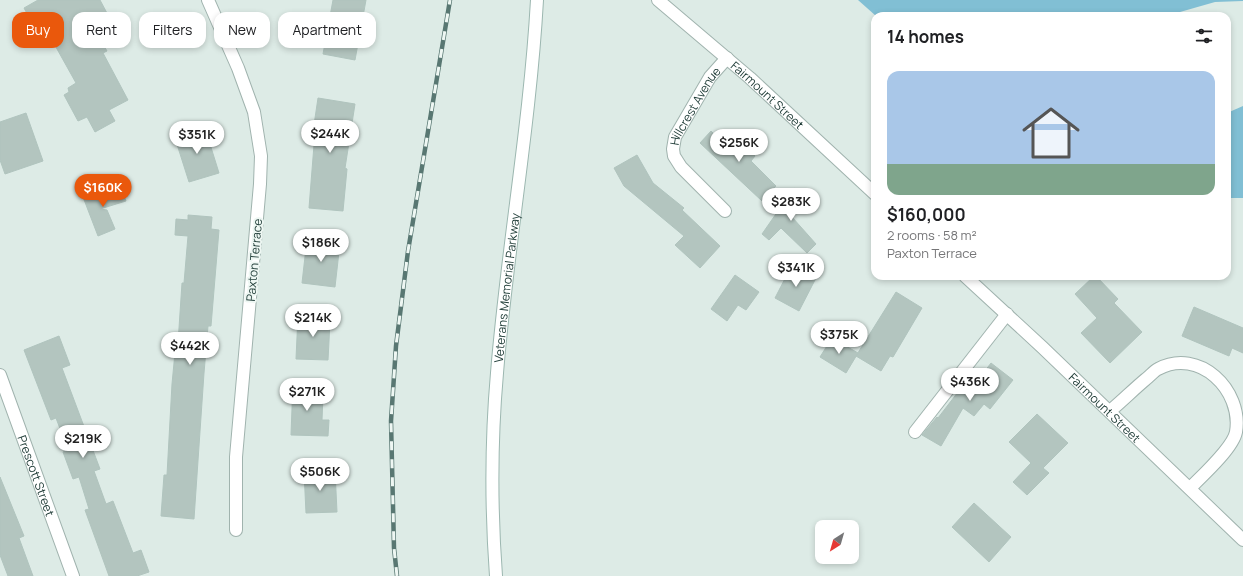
<!DOCTYPE html>
<html lang="en">
<head>
<meta charset="utf-8">
<style>
  body { margin:0; font-family:Manrope,sans-serif; background:#f2f2f2; color:#202124; height:100vh; display:flex; flex-direction:column; font-size:15px; white-space:nowrap }
  * { box-sizing:border-box; margin:0 }
  p { font-size:13px; color:#757577 }
  .icon { flex:none; width:22px; height:22px; fill:none; stroke:currentColor; stroke-width:2; stroke-linecap:round; stroke-linejoin:round }
  .map { position:relative; flex:1; overflow:hidden }
  .panel { position:absolute; left:871px; top:12px; width:360px; height:268px; display:flex; flex-direction:column; background:#fff; border-radius:12px; box-shadow:0 2px 6px #0003 }
  .panel>* { flex:none }
  .top-card { position:absolute; left:12px; top:12px; width:380px; height:36px; display:flex; gap:8px }
  .needle { width:26px; rotate:217deg }
  .controls { position:absolute; left:815px; top:520px; display:grid; gap:8px }
  .controls a { display:grid; place-items:center; width:44px; height:44px; border-radius:8px; background:#fff; box-shadow:0 2px 6px #0003; font-size:20px }
  .price { position:absolute; translate:-50% -34px; padding:0 9px; border-radius:14px; background:#fff; color:#222; font-size:13px; line-height:26px; filter:drop-shadow(0 1px 2px #0008) }
  .price::after { content:''; position:absolute; left:50%; top:24px; width:12px; height:9px; margin-left:-6px; background:inherit; clip-path:polygon(0 0,100% 0,50% 100%) }
  .price.current { background:#ea580c; color:#fff }
  ul { padding:0; list-style:none }
  li { display:grid; align-content:center; gap:8px; height:212px; padding:0 16px }
  li+li { border-top:1px solid #e0e0e0 }
  li span { display:grid; place-items:center; height:124px; border-radius:12px; color:#555 }
  li>.icon { margin-inline-start:auto }
  span .icon { width:72px; height:72px; fill:#fffc; stroke-width:1 }
  li b { font-size:17px }
  h2 { display:flex; justify-content:space-between; align-items:center; height:48px; padding:0 16px; font-size:17px }
  .tag { padding:0 14px; border-radius:12px; background:#fff; box-shadow:0 2px 6px #0003; font-size:14px; line-height:36px }
  .tag.current { background:#ea580c; color:#fff }
  .map>svg:first-child { display:block }
</style>
</head>
<body>
<div class="map">
<svg width="1243" height="576" viewBox="0 0 1243 576">
  <rect width="100%" height="100%" fill="#ddebe6"/>
  <!-- water -->
  <g fill="#81bfd4">
    <polygon points="858,0 1243,0 1243,1 1215,2 1166,16 876,16"/>
    <polygon points="1243,106 1243,198 1227,198 1227,113"/>
  </g>
  <!-- building -->
  <g fill="#b3c5bf" stroke="#b0c4be">
    <polygon points="38,0 100,0 108,15 101,18 104,23 94,29 107,51 103,53 128,100 109,110 115,121 95,132 87,117 78,121 64,95 69,92 68,88 76,83 52,40 44,44 24,8"/>
    <polygon points="333,0 366,0 355,60 323,54"/>
    <polygon points="318,98 355,104 345,168 347,169 343,211 309,208 314,145 311,145"/>
    <polygon points="26,113 43,161 5,174 0,160 0,122"/>
    <polygon points="205,128 219,173 189,182 175,138"/>
    <polygon points="727,130 755,156 751,161 776,186 762,201 700,143 711,131 719,139"/>
    <polygon points="637,155 653,183 684,208 682,210 720,246 700,268 675,245 684,236 624,186 614,168"/>
    <polygon points="119,184 126,201 100,209 107,210 115,229 98,236 83,197"/>
    <polygon points="794,188 808,201 792,217 816,244 807,253 781,228 769,240 762,234"/>
    <polygon points="188,215 212,217 211,229 219,230 211,326 208,326 204,373 194,519 161,516 164,475 167,475 172,384 176,342 178,343 182,283 184,283 188,236 175,235 176,219 188,220"/>
    <polygon points="307,239 340,243 335,287 302,283"/>
    <polygon points="792,265 816,278 799,311 775,298"/>
    <polygon points="735,275 759,292 746,310 738,305 727,321 711,309"/>
    <polygon points="1094,276 1096,276 1118,299 1114,303 1142,332 1110,363 1081,333 1097,318 1075,294"/>
    <polygon points="896,292 922,308 893,357 890,356 881,371 856,356"/>
    <polygon points="1194,307 1243,328 1243,353 1232,348 1229,356 1182,336"/>
    <polygon points="298,315 329,317 329,322 330,322 328,360 296,359"/>
    <polygon points="59,336 70,365 62,368 100,469 94,471 106,504 113,501 133,553 141,550 149,572 137,576 109,576 85,510 89,509 79,477 73,479 63,452 68,450 56,418 51,420 24,350"/>
    <polygon points="832,338 858,353 846,373 820,357"/>
    <polygon points="991,363 1013,380 990,409 984,404 974,416 963,408 941,446 922,435 937,417 938,418 968,379 975,384"/>
    <polygon points="293,382 309,382 309,394 323,395 322,420 329,420 328,436 291,435"/>
    <polygon points="1037,414 1068,443 1043,468 1049,473 1027,495 1013,482 1031,463 1009,442"/>
    <polygon points="335,470 337,512 306,513 304,471"/>
    <polygon points="0,477 24,536 19,538 33,576 8,576 0,555"/>
    <polygon points="974,503 1011,537 989,562 952,527"/>
  </g>
  <g fill="none" stroke-linecap="round" stroke-linejoin="round">
    <!-- service casing -->
    <g stroke="#a0b3ae" stroke-width="14">
      <g id="service">
        <path d="M1110,411C1122,401 1134,389 1146,379C1150,376 1154,371 1158,369C1199,347 1243,390 1236,432C1233,448 1202,476 1190,488"/>
        <polyline points="915,432 1007,314"/>
      </g>
    </g>
    <!-- minor casing -->
    <g stroke="#a0b3ae" stroke-width="14">
      <g id="minor">
        <polyline points="208,0 238,68 254,112 261,156 260,184 236,457 236,530"/>
        <path id="s1" d="M658,0L750,78L875,194"/>
        <path id="s2" d="M725,211L681,167L674,156L673,149L675,137L710,77L727,58"/>
        <path id="s3" d="M965,276L1042,347L1243,540"/>
        <path id="s4" d="M0,375L73,576"/>
      </g>
    </g>
    <!-- secondary casing -->
    <g stroke="#9cb7b0" stroke-width="14">
      <g id="secondary">
        <path id="s5" d="M496,576C491,508 491,441 497,373C507,249 530,125 537,0"/>
      </g>
    </g>
    <!-- service -->
    <use href="#service" stroke="#fff" stroke-width="12"/>
    <!-- minor -->
    <use href="#minor" stroke="#fff" stroke-width="12"/>
    <!-- secondary -->
    <use href="#secondary" stroke="#fff" stroke-width="12"/>
    <!-- rail casing -->
    <g stroke="#587772" stroke-width="4.5">
      <polyline id="rail" points="397,576 394,548 391,421 396,346 408,251 450,0"/>
    </g>
    <!-- rail -->
    <use href="#rail" stroke="#eef7f3" stroke-width="3" stroke-dasharray="9" stroke-linecap="butt"/>
  </g>
  <g text-anchor="middle" dominant-baseline="central" stroke-width="4" stroke-linejoin="round" paint-order="stroke">
    <!-- street labels -->
    <g font-size="12" fill="#1e3b36" stroke="#eef7f3">
      <text stroke="none"><textPath href="#s1" startOffset="145">Fairmount Street</textPath></text>
      <text stroke="none"><textPath href="#s2" startOffset="131">Hillcrest Avenue</textPath></text>
      <text transform="translate(254 260) rotate(-85)">Paxton Terrace</text>
      <text stroke="none"><textPath href="#s5" startOffset="289">Veterans Memorial Parkway</textPath></text>
      <text stroke="none"><textPath href="#s3" startOffset="192">Fairmount Street</textPath></text>
      <text stroke="none"><textPath href="#s4" startOffset="107">Prescott Street</textPath></text>
    </g>
  </g>
</svg>
<div class="controls">
<a><svg class="needle" viewBox="-14 -14 28 28"><path d="M0-13l5 13h-10z" fill="#e53935"/><path d="M0 13l5-13h-10z" fill="#757577"/></svg></a>
</div>
<b class="price" style="left:330px;top:154px">$244K</b>
<b class="price" style="left:197px;top:155px">$351K</b>
<b class="price" style="left:739px;top:163px">$256K</b>
<b class="price current" style="left:103px;top:208px">$160K</b>
<b class="price" style="left:791px;top:222px">$283K</b>
<b class="price" style="left:321px;top:263px">$186K</b>
<b class="price" style="left:796px;top:288px">$341K</b>
<b class="price" style="left:313px;top:338px">$214K</b>
<b class="price" style="left:839px;top:355px">$375K</b>
<b class="price" style="left:190px;top:366px">$442K</b>
<b class="price" style="left:970px;top:402px">$436K</b>
<b class="price" style="left:307px;top:412px">$271K</b>
<b class="price" style="left:83px;top:459px">$219K</b>
<b class="price" style="left:320px;top:492px">$506K</b>
<div class="top-card">
<a class="tag current">Buy</a>
<a class="tag">Rent</a>
<a class="tag">Filters</a>
<a class="tag">New</a>
<a class="tag">Apartment</a>
</div>
<section class="panel">
<h2>14 homes<svg class="icon" aria-label="filters" viewBox="0 0 24 24"><path d="M4 7h16M4 17h16"/><circle cx="9" cy="7" r="2"/><circle cx="15" cy="17" r="2"/></svg></h2>
<ul>
<li><span style="background:linear-gradient(#a9c7e8 75%,#7fa58c 0)"><svg class="icon" aria-label="home" viewBox="0 0 24 24"><path d="M3 11l9-7 9 7M6 9v11h12V9"/></svg></span><div><b>$160,000</b><p>2 rooms · 58 m²</p><p>Paxton Terrace</p></div></li>
</ul>
</section>
</div>
</body>
</html>
